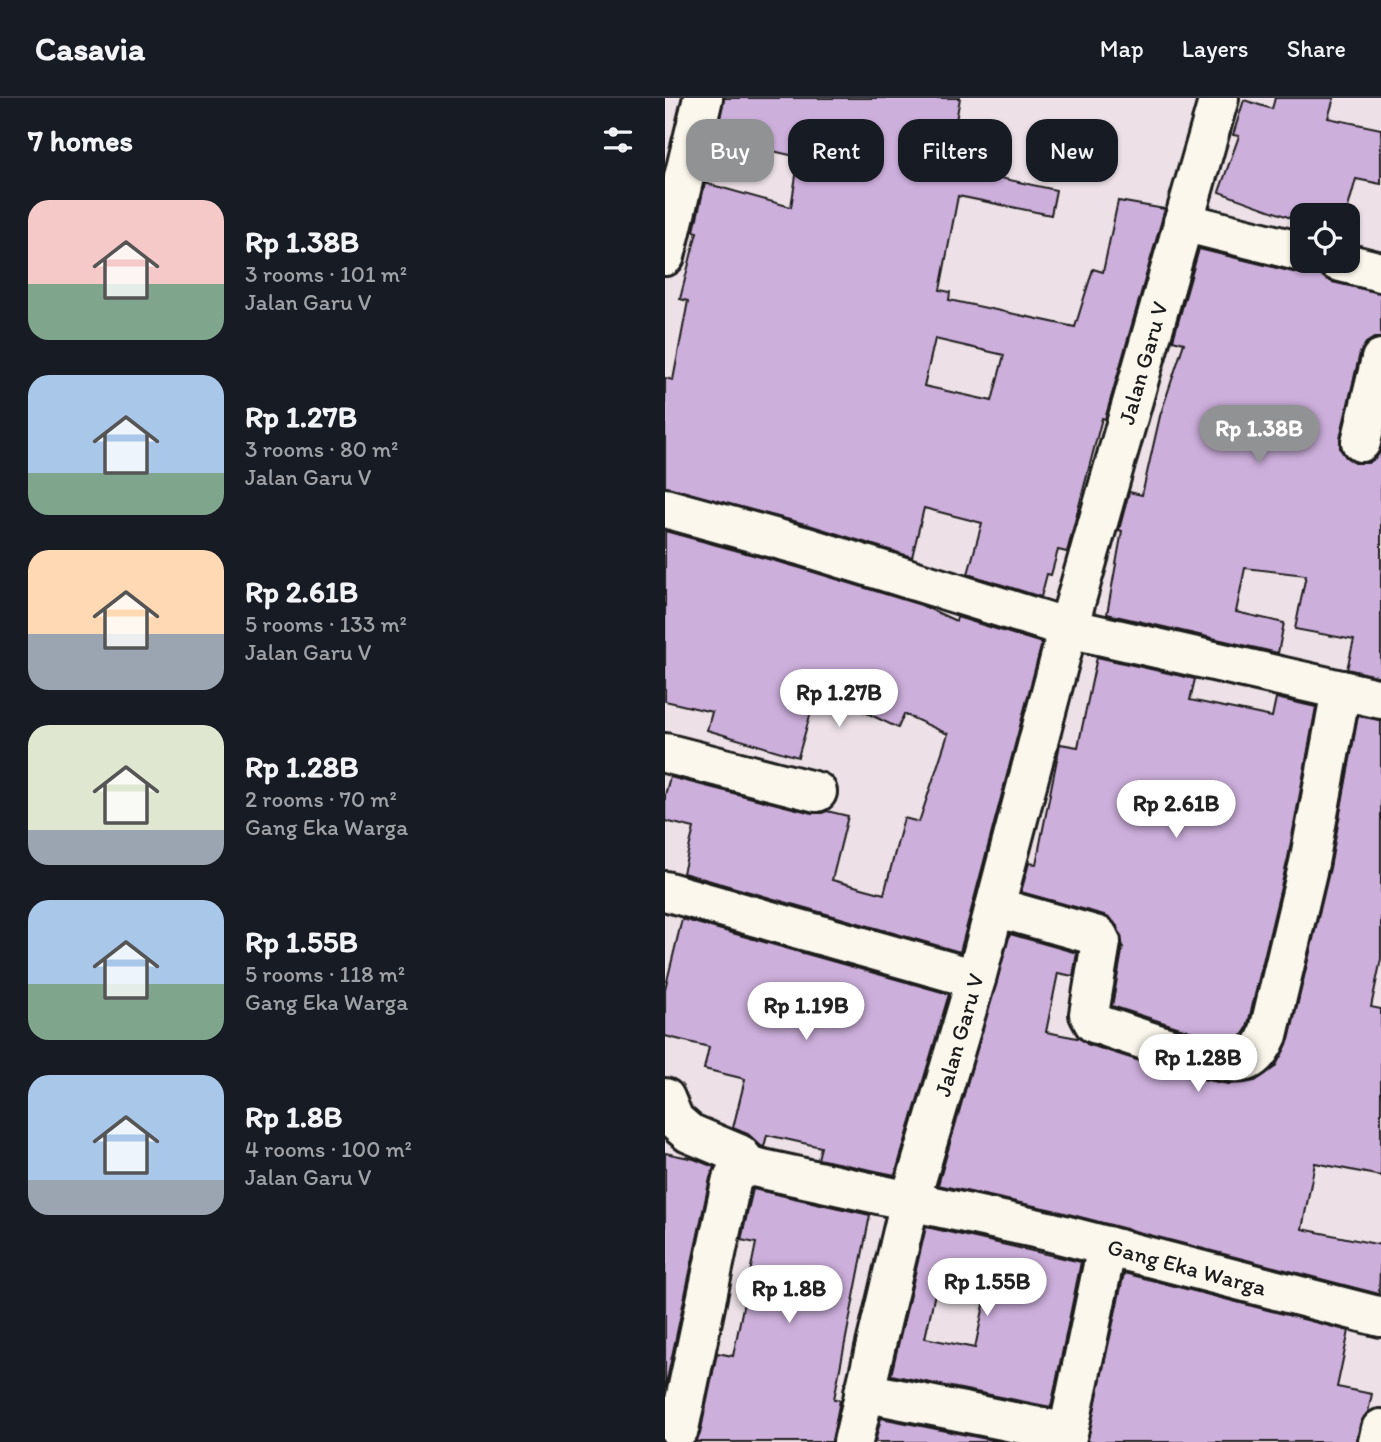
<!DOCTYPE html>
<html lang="en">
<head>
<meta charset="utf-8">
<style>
  body { margin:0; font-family:Itim,sans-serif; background:#242831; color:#f1f3f6; height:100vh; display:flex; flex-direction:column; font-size:26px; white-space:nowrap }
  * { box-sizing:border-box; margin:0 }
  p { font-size:23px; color:#9ea1a6 }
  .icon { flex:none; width:38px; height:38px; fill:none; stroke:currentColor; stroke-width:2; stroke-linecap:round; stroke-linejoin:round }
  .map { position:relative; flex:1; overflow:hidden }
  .drawer { display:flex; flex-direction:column; background:#171b24; width:665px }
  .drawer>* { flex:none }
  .top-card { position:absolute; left:21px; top:21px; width:590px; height:63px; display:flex; gap:14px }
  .buttons { position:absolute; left:625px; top:105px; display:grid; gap:14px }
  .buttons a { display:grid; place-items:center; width:70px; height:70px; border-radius:14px; background:#171b24; box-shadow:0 2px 5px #0004; font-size:35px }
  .price { position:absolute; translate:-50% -60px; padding:0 16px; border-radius:24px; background:#fff; color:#222; font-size:23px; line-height:46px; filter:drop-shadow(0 2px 4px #0008) }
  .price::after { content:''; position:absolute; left:50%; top:42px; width:21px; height:16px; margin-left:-10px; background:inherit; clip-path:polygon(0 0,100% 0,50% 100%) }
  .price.selected { background:#919294; color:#fff }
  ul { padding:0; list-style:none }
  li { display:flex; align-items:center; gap:21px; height:175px; padding:0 28px }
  li span { display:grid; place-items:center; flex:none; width:196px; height:140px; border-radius:21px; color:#555 }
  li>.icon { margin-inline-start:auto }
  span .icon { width:84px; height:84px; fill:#fffc; stroke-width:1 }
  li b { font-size:30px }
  h2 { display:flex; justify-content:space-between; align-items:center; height:84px; padding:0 28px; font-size:30px }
  .chip { padding:0 24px; border-radius:21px; background:#171b24; box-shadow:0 2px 5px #0004; font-size:24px; line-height:63px }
  .chip.selected { background:#919294; color:#fff }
  header { display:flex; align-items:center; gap:42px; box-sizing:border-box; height:98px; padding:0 35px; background:#171b24; border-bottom:2px solid #363941 }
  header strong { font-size:33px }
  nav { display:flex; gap:38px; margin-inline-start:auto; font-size:24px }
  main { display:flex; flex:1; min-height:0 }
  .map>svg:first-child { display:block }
</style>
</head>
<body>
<header>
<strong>Casavia</strong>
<nav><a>Map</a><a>Layers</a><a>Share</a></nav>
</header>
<main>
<section class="drawer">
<h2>7 homes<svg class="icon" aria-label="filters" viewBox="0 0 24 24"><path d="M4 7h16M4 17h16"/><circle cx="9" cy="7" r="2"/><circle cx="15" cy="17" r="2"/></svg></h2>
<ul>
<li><span style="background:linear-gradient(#f6c9c9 60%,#7fa58c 0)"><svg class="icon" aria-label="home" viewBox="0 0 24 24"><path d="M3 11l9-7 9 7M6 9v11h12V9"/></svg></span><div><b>Rp 1.38B</b><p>3 rooms · 101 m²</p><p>Jalan Garu V</p></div></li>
<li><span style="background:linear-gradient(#a9c7e8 70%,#7fa58c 0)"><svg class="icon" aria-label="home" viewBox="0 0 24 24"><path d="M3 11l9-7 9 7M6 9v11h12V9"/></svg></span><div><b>Rp 1.27B</b><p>3 rooms · 80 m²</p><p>Jalan Garu V</p></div></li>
<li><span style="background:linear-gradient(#ffd9b3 60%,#9aa5b1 0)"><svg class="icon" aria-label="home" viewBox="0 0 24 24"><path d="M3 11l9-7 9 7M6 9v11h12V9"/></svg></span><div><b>Rp 2.61B</b><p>5 rooms · 133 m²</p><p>Jalan Garu V</p></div></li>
<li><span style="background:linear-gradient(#dfe7d0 75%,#9aa5b1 0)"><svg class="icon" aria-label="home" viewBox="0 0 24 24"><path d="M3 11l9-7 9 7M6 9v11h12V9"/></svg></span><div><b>Rp 1.28B</b><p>2 rooms · 70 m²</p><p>Gang Eka Warga</p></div></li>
<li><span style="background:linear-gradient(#a9c7e8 60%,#7fa58c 0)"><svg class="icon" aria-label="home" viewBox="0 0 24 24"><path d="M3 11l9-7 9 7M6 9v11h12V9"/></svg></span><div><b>Rp 1.55B</b><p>5 rooms · 118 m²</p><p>Gang Eka Warga</p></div></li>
<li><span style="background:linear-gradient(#a9c7e8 75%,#9aa5b1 0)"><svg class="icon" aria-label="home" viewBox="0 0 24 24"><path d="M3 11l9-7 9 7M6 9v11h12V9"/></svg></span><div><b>Rp 1.8B</b><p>4 rooms · 100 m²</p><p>Jalan Garu V</p></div></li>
</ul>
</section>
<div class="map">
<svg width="716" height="1344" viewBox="0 0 716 1344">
  <rect width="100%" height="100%" fill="#ede1e7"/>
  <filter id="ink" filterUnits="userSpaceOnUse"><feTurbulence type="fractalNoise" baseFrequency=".0143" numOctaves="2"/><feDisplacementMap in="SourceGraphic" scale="14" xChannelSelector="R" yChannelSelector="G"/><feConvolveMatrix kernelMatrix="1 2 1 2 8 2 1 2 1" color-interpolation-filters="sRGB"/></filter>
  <g filter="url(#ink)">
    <!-- building -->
    <g fill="#cdafdc" stroke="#1c1c1c" stroke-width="2" fill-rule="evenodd">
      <path d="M59,0H295L285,57L295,59L293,71L391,92L386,117L293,98L275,192L285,194L284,202L410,229L428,171L438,174L453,103L500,111L440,321L437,320L402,454L393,452L386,477L382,476L376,499L303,476L317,425L259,410L247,459L144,427L0,389V280L8,282L23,203L15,201L32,134L29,133L40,85L126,109L134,59L51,40ZM270,241L339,257L327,303L259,288Z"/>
      <polygon points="610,0 669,0 663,20 716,31 716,86 691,81 681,117 637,117 637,124 554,94 574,38 568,37 579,2 607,11"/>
      <polygon points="534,151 632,175 645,174 655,176 667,184 716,195 716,240 709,240 701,245 695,255 675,340 675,351 681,359 690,365 703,365 711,360 716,352 716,579 682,571 689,542 630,531 641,477 580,470 571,514 619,525 613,555 442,516 457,433 454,432 464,394 477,397 495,318 519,245 508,242"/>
      <polygon points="0,433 132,469 256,507 291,523 292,519 377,545 295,854 18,775 29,730 0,723 0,697 5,679 147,715 157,715 162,713 183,718 167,782 219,796 239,720 254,724 283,636 239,616 233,630 185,607 151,597 133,659 42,632 47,614 0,603"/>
      <polygon points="432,559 530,581 525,602 607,619 611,600 651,609 623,760 582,930 574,942 534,936 447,908 458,848 452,828 439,817 356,794 364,765 371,766 395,646 413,649"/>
      <polygon points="693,618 716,622 716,861 706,909 716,911 716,1078 650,1065 637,1131 716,1147 714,1196 388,1112 273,1087 345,836 412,855 408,878 393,875 381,934 417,941 422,946 522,978 563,986 590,983 610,969 624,942 665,770"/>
      <polygon points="17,821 284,896 230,1077 153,1061 156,1049 102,1037 99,1049 96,1048 83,1036 68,1030 80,981 39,971 44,949 0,938 0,891"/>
      <polygon points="0,1055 29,1061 49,1069 45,1080 0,1291"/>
      <polygon points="88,1091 205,1117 169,1301 175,1302 167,1344 31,1344 35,1336 52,1255 68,1258 91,1145 76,1142"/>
      <path d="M261,1129L416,1164L386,1309L226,1277ZM275,1173L324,1183L310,1250L260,1240Z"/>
      <polygon points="459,1175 684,1233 672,1289 707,1296 703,1314 695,1326 692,1344 422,1344"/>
      <polygon points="216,1320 337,1344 210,1344"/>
    </g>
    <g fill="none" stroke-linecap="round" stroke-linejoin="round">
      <!-- minor casing -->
      <g stroke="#1c1c1c" stroke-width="44">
        <g id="minor">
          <polyline points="518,124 637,154"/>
          <polyline points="0,158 38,0"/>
          <polyline points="672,163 716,174"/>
          <polyline points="696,344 716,261"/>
          <polyline points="0,410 138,448 403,530 716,601"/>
          <polyline points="0,655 152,694"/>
          <polyline points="0,793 311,881"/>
          <path d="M330,809L433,838L436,844L424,916L429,925C457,934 555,970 578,964C591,961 598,949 603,937L644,765L676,592"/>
          <polyline points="0,1000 9,1022 24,1035 74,1056 84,1068"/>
          <polyline points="199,1294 403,1335 442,1148"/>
          <polyline points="14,1331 66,1085 70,1076 84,1068 383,1133 716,1219"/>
          <polyline points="188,1344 245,1103 311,881 403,530 554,0"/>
          <polyline points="713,1344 716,1331"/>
        </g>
      </g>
      <!-- minor -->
      <use href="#minor" stroke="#fbf7ec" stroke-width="38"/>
    </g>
  </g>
  <g text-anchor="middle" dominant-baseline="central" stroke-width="6" stroke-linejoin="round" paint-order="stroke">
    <!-- street labels -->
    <g font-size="23" fill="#1c1c1c" stroke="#fbf7ec">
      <text transform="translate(478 265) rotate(-74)">Jalan Garu V</text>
      <text transform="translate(294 937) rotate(-74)">Jalan Garu V</text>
      <text transform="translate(522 1169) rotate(15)">Gang Eka Warga</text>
    </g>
  </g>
</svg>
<div class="buttons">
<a><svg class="icon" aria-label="locate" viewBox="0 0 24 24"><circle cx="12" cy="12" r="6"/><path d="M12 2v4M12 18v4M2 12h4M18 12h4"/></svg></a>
</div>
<b class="price selected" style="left:594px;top:367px">Rp 1.38B</b>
<b class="price" style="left:174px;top:631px">Rp 1.27B</b>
<b class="price" style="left:511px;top:742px">Rp 2.61B</b>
<b class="price" style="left:141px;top:944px">Rp 1.19B</b>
<b class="price" style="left:533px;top:996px">Rp 1.28B</b>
<b class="price" style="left:322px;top:1220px">Rp 1.55B</b>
<b class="price" style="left:124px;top:1227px">Rp 1.8B</b>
<div class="top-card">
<a class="chip selected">Buy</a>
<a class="chip">Rent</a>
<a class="chip">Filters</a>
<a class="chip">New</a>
</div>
</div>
</main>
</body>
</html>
